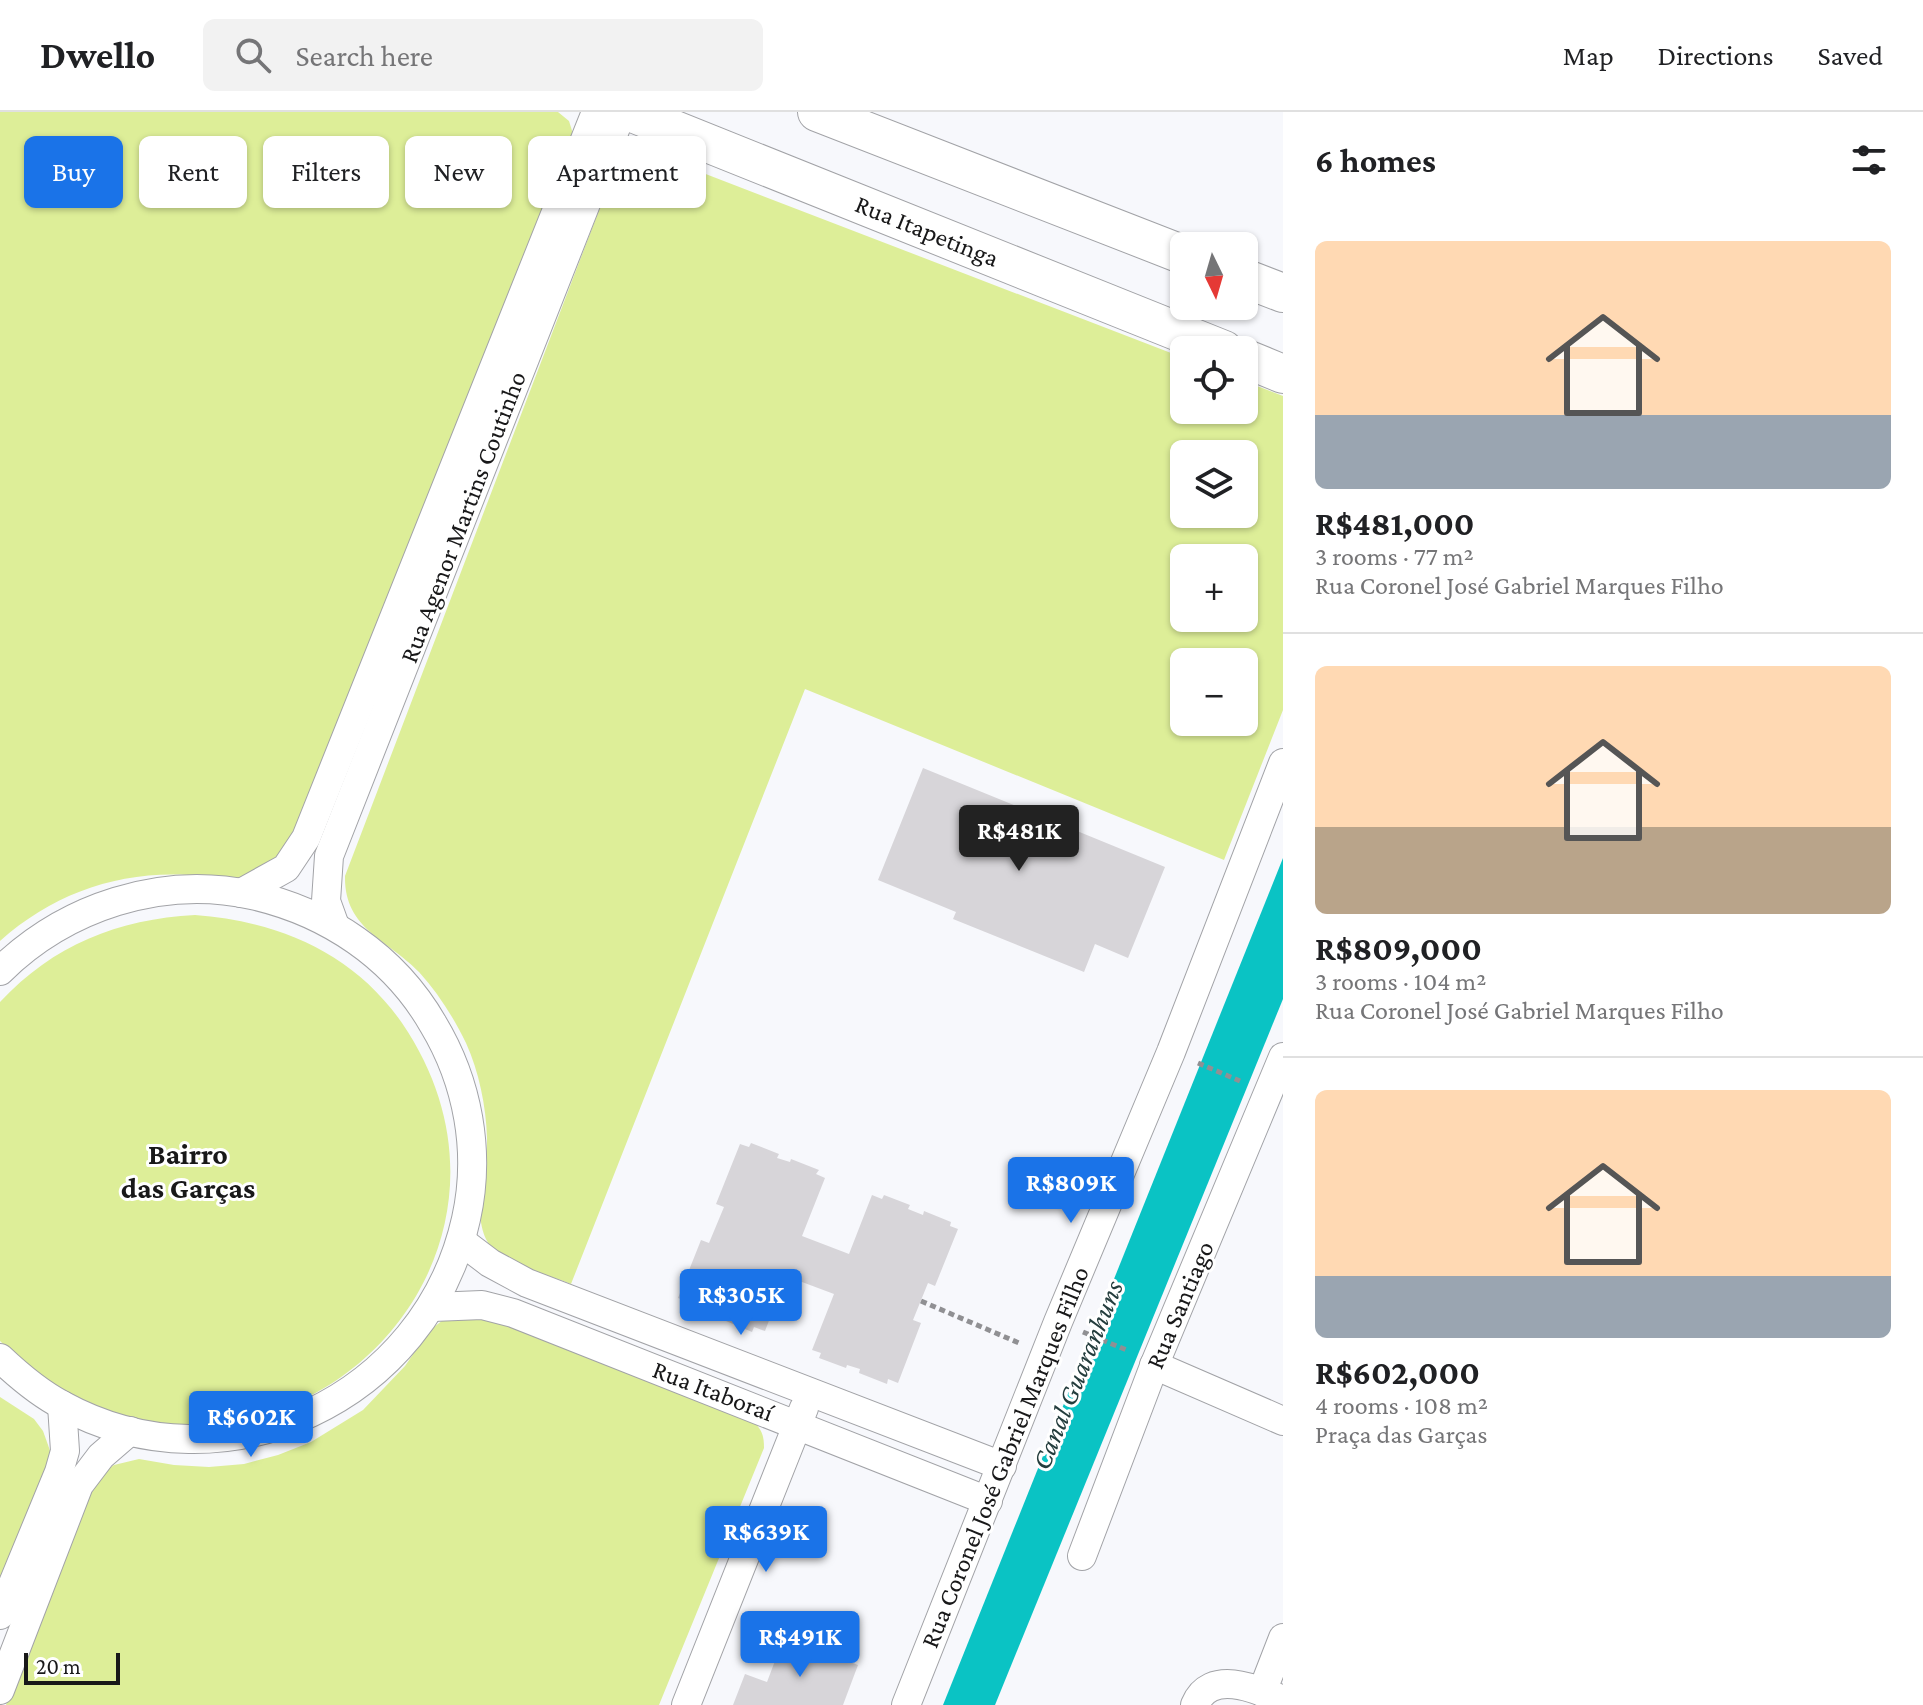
<!DOCTYPE html>
<html lang="en">
<head>
<meta charset="utf-8">
<style>
  body { margin:0; font-family:"Crimson Pro",serif; background:#f2f2f2; color:#202124; height:100vh; display:flex; flex-direction:column; font-size:30px; white-space:nowrap }
  * { box-sizing:border-box; margin:0 }
  p { font-size:26px; color:#757577 }
  .icon { flex:none; width:44px; height:44px; fill:none; stroke:currentColor; stroke-width:2; stroke-linecap:round; stroke-linejoin:round }
  .map { position:relative; flex:1; overflow:hidden }
  .side { display:flex; flex-direction:column; background:#fff; width:640px }
  .side>* { flex:none }
  .hud { position:absolute; left:24px; top:24px; width:760px; height:72px; display:flex; gap:16px }
  .needle { width:52px; rotate:175deg }
  .fabs { position:absolute; left:1170px; top:120px; display:grid; gap:16px }
  .fabs a { display:grid; place-items:center; width:88px; height:88px; border-radius:12px; background:#fff; box-shadow:0 2px 6px #0004; font-size:40px }
  .scale { position:absolute; left:24px; bottom:20px; width:96px; box-sizing:border-box; padding-left:8px; border:4px solid #181819; border-top:0; font-size:22px; line-height:28px; white-space:nowrap; color:#181819; -webkit-text-stroke:6px #fff; paint-order:stroke }
  .price { position:absolute; translate:-50% -68px; padding:0 18px; border-radius:8px; background:#1a73e8; color:#fff; font-size:26px; line-height:52px; filter:drop-shadow(0 2px 4px #0008) }
  .price::after { content:''; position:absolute; left:50%; top:48px; width:24px; height:18px; margin-left:-12px; background:inherit; clip-path:polygon(0 0,100% 0,50% 100%) }
  .price.on { background:#222; color:#fff }
  ul { padding:0; list-style:none }
  li { display:grid; align-content:center; gap:16px; height:424px; padding:0 32px }
  li+li { border-top:2px solid #e0e0e0 }
  li span { display:grid; place-items:center; height:248px; border-radius:12px; color:#555 }
  li>.icon { margin-inline-start:auto }
  span .icon { width:144px; height:144px; fill:#fffc; stroke-width:1 }
  li b { font-size:34px }
  h2 { display:flex; justify-content:space-between; align-items:center; height:96px; padding:0 32px; font-size:34px }
  .pill { padding:0 28px; border-radius:12px; background:#fff; box-shadow:0 2px 6px #0004; font-size:28px; line-height:72px }
  .pill.on { background:#1a73e8; color:#fff }
  header { display:flex; align-items:center; gap:48px; box-sizing:border-box; height:112px; padding:0 40px; background:#fff; border-bottom:2px solid #e0e0e0 }
  header strong { font-size:38px }
  nav { display:flex; gap:44px; margin-inline-start:auto; font-size:28px }
  .search { width:560px; height:72px; background:#f2f2f2; display:flex; align-items:center; gap:20px; box-sizing:border-box; padding:0 28px; border-radius:12px; color:#757577; font-size:30px }
  main { display:flex; flex:1; min-height:0 }
  .map>svg:first-child { display:block }
</style>
</head>
<body>
<header>
<strong>Dwello</strong>
<div class="search"><svg class="icon" aria-label="search" viewBox="0 0 24 24"><circle cx="10" cy="10" r="6"/><path d="M15 15l6 6"/></svg>Search here</div>
<nav><a>Map</a><a>Directions</a><a>Saved</a></nav>
</header>
<main>
<div class="map">
<svg width="1283" height="1593" viewBox="0 0 1283 1593">
  <rect width="100%" height="100%" fill="#f7f8fc"/>
  <!-- green -->
  <g fill="#ddee98" fill-rule="evenodd">
    <path d="M0,0H558L569,9L574,25L293,732C281,742 268,757 255,764C236,775 208,764 188,763C117,759 53,782 0,829Z"/>
    <path d="M638,39H646L1184,246V298H1244V269L1283,284V598L1224,748L805,577L571,1172C549,1163 523,1157 503,1145C463,1121 488,1063 487,1026C486,994 479,960 466,931C454,906 438,881 419,860C387,827 344,817 345,764L617,51L623,44ZM1184,342H1244V402H1184ZM1184,446H1244V506H1184ZM1184,550H1244V610H1184Z"/>
    <path d="M195,803C277,809 353,840 402,911C562,1146 294,1417 51,1272C32,1261 16,1244 0,1229V890C53,833 118,807 195,803Z"/>
    <path d="M448,1204H483L756,1312C763,1320 764,1326 764,1336L659,1593H6L83,1392L103,1360L114,1353L139,1347L174,1353L209,1355L244,1352L278,1343L311,1330L363,1298L405,1254L429,1219Z"/>
    <polygon points="0,1285 34,1307 43,1319 52,1344 0,1485"/>
  </g>
  <!-- water -->
  <polygon fill="#0ac3c4" points="1283,746 1283,887 995,1593 943,1593"/>
  <!-- building -->
  <g fill="#d7d5d9">
    <polygon points="923,656 1165,755 1128,846 1095,832 1084,860 953,807 956,800 878,768"/>
    <polygon points="751,1031 779,1042 777,1046 790,1050 791,1047 819,1058 816,1062 825,1066 802,1124 849,1142 872,1083 882,1087 884,1083 910,1093 908,1097 923,1103 924,1099 951,1110 950,1114 958,1117 935,1174 928,1171 913,1208 921,1211 898,1271 888,1267 887,1272 859,1261 860,1257 847,1253 846,1256 819,1246 821,1241 812,1238 834,1182 786,1164 765,1219 754,1215 752,1220 726,1209 727,1205 713,1200 712,1203 684,1193 686,1189 678,1186 701,1128 709,1131 724,1095 716,1092 740,1032 749,1035"/>
    <polygon points="784,1525 858,1553 843,1593 733,1593 745,1562 767,1570"/>
  </g>
  <g fill="none" stroke-linecap="round" stroke-linejoin="round">
    <!-- street casing -->
    <g stroke="#a2a3a7" stroke-width="30">
      <g id="street">
        <polyline points="241,781 286,756 306,726 596,0"/>
        <polyline points="335,814 326,789 329,744 622,0"/>
        <path d="M0,859C65,795 161,763 252,783C327,800 394,844 433,912C468,970 481,1040 466,1107C426,1286 226,1383 62,1293C39,1281 19,1264 0,1246"/>
        <polyline points="461,1129 490,1151 527,1171 1002,1354"/>
        <polyline points="433,1195 482,1193 513,1201 988,1389"/>
        <polyline points="1154,1253 1283,1309"/>
        <polyline points="1082,1444 1156,1249 1283,945"/>
        <polyline points="0,1503 59,1360 65,1339 62,1293"/>
        <polyline points="0,1578 79,1373 101,1344 130,1319"/>
        <polyline points="1262,1580 1283,1526"/>
        <polyline points="686,1593 804,1296"/>
        <polyline points="906,1593 1058,1210 1171,940 1283,651"/>
        <path d="M1195,1593C1210,1556 1257,1577 1283,1588"/>
      </g>
    </g>
    <!-- secondary casing -->
    <g stroke="#a2a3a7" stroke-width="40">
      <g id="secondary">
        <polyline points="630,0 1224,238"/>
        <polyline points="817,0 1184,143"/>
        <polyline points="1244,166 1283,181"/>
        <polyline points="1244,246 1283,262"/>
      </g>
    </g>
    <!-- path -->
    <g stroke="#909093" stroke-width="5" stroke-dasharray="6 4" stroke-linecap="butt">
      <polyline points="1198,951 1240,969"/>
      <polyline points="921,1189 1019,1231"/>
      <polyline points="1083,1220 1129,1239"/>
    </g>
    <!-- street -->
    <use href="#street" stroke="#fff" stroke-width="28"/>
    <!-- secondary -->
    <use href="#secondary" stroke="#fff" stroke-width="38"/>
  </g>
  <g text-anchor="middle" dominant-baseline="central" stroke-width="6" stroke-linejoin="round" paint-order="stroke">
    <!-- street labels -->
    <g font-size="26" fill="#181819" stroke="#fff">
      <text transform="translate(927 119) rotate(22)">Rua Itapetinga</text>
      <text transform="translate(463 405) rotate(-69)">Rua Agenor Martins Coutinho</text>
      <text transform="translate(1180 1193) rotate(-67)">Rua Santiago</text>
      <text transform="translate(713 1279) rotate(21)">Rua Itaboraí</text>
      <text transform="translate(1005 1345) rotate(-68)">Rua Coronel José Gabriel Marques Filho</text>
    </g>
    <!-- water labels -->
    <g font-size="28" font-style="italic" fill="#243d3d" stroke="#fff">
      <text transform="translate(1077 1263) rotate(-68)">Canal Guaranhuns</text>
    </g>
    <!-- quarter labels -->
    <g font-size="30" font-weight="bold" fill="#181819" stroke="#fff">
      <text x="188" y="1041">Bairro<tspan x="188" dy="34">das Garças</tspan></text>
    </g>
  </g>
</svg>
<div class="fabs">
<a><svg class="needle" viewBox="-14 -14 28 28"><path d="M0-13l5 13h-10z" fill="#e53935"/><path d="M0 13l5-13h-10z" fill="#757577"/></svg></a>
<a><svg class="icon" aria-label="locate" viewBox="0 0 24 24"><circle cx="12" cy="12" r="6"/><path d="M12 2v4M12 18v4M2 12h4M18 12h4"/></svg></a>
<a><svg class="icon" aria-label="layers" viewBox="0 0 24 24"><path d="M12 4l9 5-9 5-9-5zM3 14l9 5 9-5"/></svg></a>
<a>+</a>
<a>−</a>
</div>
<div class="scale">20 m</div>
<b class="price on" style="left:1019px;top:761px">R$481K</b>
<b class="price" style="left:1071px;top:1113px">R$809K</b>
<b class="price" style="left:741px;top:1225px">R$305K</b>
<b class="price" style="left:251px;top:1347px">R$602K</b>
<b class="price" style="left:766px;top:1462px">R$639K</b>
<b class="price" style="left:800px;top:1567px">R$491K</b>
<div class="hud">
<a class="pill on">Buy</a>
<a class="pill">Rent</a>
<a class="pill">Filters</a>
<a class="pill">New</a>
<a class="pill">Apartment</a>
</div>
</div>
<section class="side">
<h2>6 homes<svg class="icon" aria-label="filters" viewBox="0 0 24 24"><path d="M4 7h16M4 17h16"/><circle cx="9" cy="7" r="2"/><circle cx="15" cy="17" r="2"/></svg></h2>
<ul>
<li><span style="background:linear-gradient(#ffd9b3 70%,#9aa5b1 0)"><svg class="icon" aria-label="home" viewBox="0 0 24 24"><path d="M3 11l9-7 9 7M6 9v11h12V9"/></svg></span><div><b>R$481,000</b><p>3 rooms · 77 m²</p><p>Rua Coronel José Gabriel Marques Filho</p></div></li>
<li><span style="background:linear-gradient(#ffd9b3 65%,#b9a48a 0)"><svg class="icon" aria-label="home" viewBox="0 0 24 24"><path d="M3 11l9-7 9 7M6 9v11h12V9"/></svg></span><div><b>R$809,000</b><p>3 rooms · 104 m²</p><p>Rua Coronel José Gabriel Marques Filho</p></div></li>
<li><span style="background:linear-gradient(#ffd9b3 75%,#9aa5b1 0)"><svg class="icon" aria-label="home" viewBox="0 0 24 24"><path d="M3 11l9-7 9 7M6 9v11h12V9"/></svg></span><div><b>R$602,000</b><p>4 rooms · 108 m²</p><p>Praça das Garças</p></div></li>
</ul>
</section>
</main>
</body>
</html>
